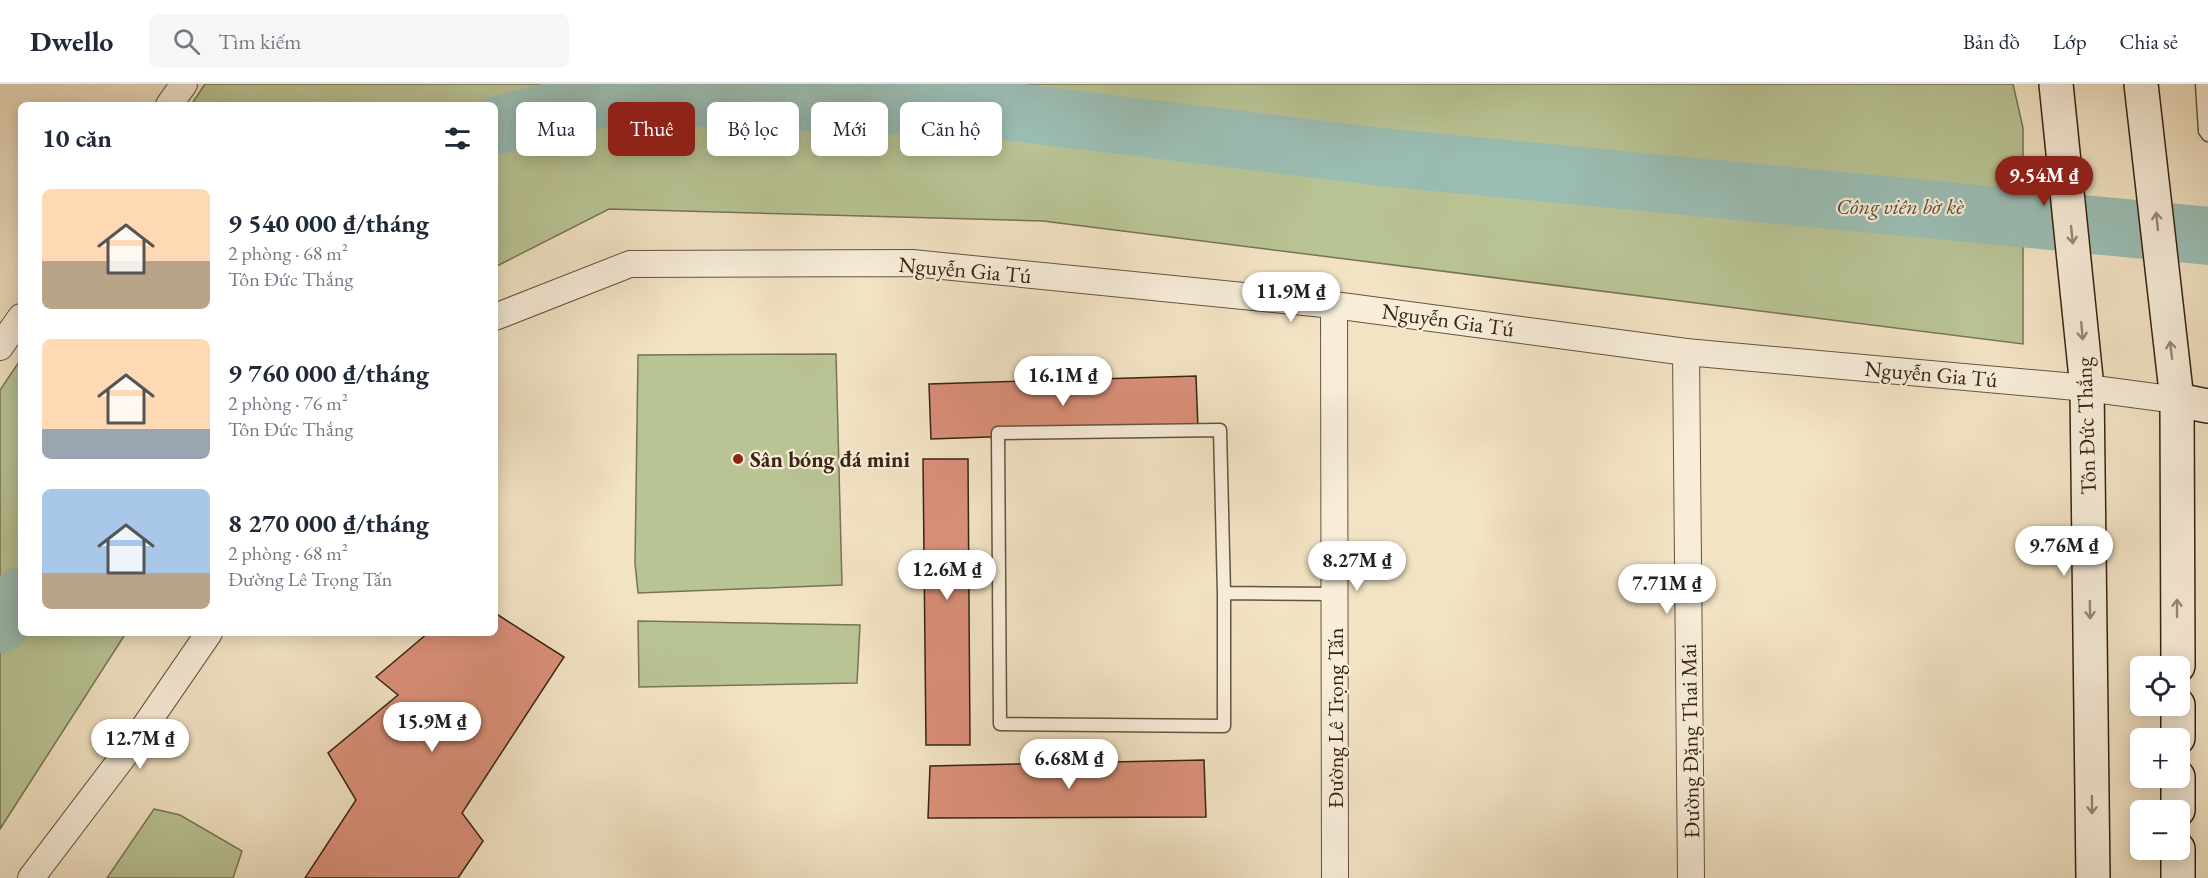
<!DOCTYPE html>
<html lang="vi">
<head>
<meta charset="utf-8">
<style>
  body { margin:0; font-family:"EB Garamond",serif; background:#f6f6f7; color:#1f2937; height:100vh; display:flex; flex-direction:column; font-size:22px; white-space:nowrap }
  * { box-sizing:border-box; margin:0 }
  p { font-size:20px; color:#747a83 }
  .icon { flex:none; width:33px; height:33px; fill:none; stroke:currentColor; stroke-width:2; stroke-linecap:round; stroke-linejoin:round }
  .map { position:relative; flex:1; overflow:hidden }
  .side { position:absolute; left:18px; top:18px; width:480px; height:534px; display:flex; flex-direction:column; background:#fff; border-radius:9px; box-shadow:0 3px 15px #0003 }
  .side>* { flex:none }
  .top-card { position:absolute; left:516px; top:18px; width:570px; height:54px; display:flex; gap:12px }
  .tools { position:absolute; left:2130px; top:572px; display:grid; gap:12px }
  .tools a { display:grid; place-items:center; width:60px; height:60px; border-radius:9px; background:#fff; box-shadow:0 3px 15px #0003; font-size:30px }
  .price { position:absolute; translate:-50% -51px; padding:0 14px; border-radius:21px; background:#fff; color:#222; font-size:20px; line-height:39px; filter:drop-shadow(0 2px 3px #0008) }
  .price::after { content:''; position:absolute; left:50%; top:36px; width:18px; height:14px; margin-left:-9px; background:inherit; clip-path:polygon(0 0,100% 0,50% 100%) }
  .price.selected { background:#8f2418; color:#fff }
  ul { padding:0; list-style:none }
  li { display:flex; align-items:center; gap:18px; height:150px; padding:0 24px }
  li span { display:grid; place-items:center; flex:none; width:168px; height:120px; border-radius:9px; color:#555 }
  li>.icon { margin-inline-start:auto }
  span .icon { width:72px; height:72px; fill:#fffc; stroke-width:1 }
  li b { font-size:26px }
  h2 { display:flex; justify-content:space-between; align-items:center; height:72px; padding:0 24px; font-size:26px }
  .tag { padding:0 21px; border-radius:9px; background:#fff; box-shadow:0 3px 15px #0003; font-size:21px; line-height:54px }
  .tag.selected { background:#8f2418; color:#fff }
  header { display:flex; align-items:center; gap:36px; box-sizing:border-box; height:84px; padding:0 30px; background:#fff; border-bottom:2px solid #e0e1e3 }
  header strong { font-size:28px }
  nav { display:flex; gap:33px; margin-inline-start:auto; font-size:21px }
  .search { width:420px; height:54px; background:#f6f6f7; display:flex; align-items:center; gap:15px; box-sizing:border-box; padding:0 21px; border-radius:9px; color:#747a83; font-size:22px }
  .map>svg:first-child { display:block }
</style>
</head>
<body>
<header>
<strong>Dwello</strong>
<div class="search"><svg class="icon" aria-label="search" viewBox="0 0 24 24"><circle cx="10" cy="10" r="6"/><path d="M15 15l6 6"/></svg>Tìm kiếm</div>
<nav><a>Bản đồ</a><a>Lớp</a><a>Chia sẻ</a></nav>
</header>
<div class="map">
<svg width="2208" height="794" viewBox="0 0 2208 794">
  <rect width="100%" height="100%" fill="#f2e3c4"/>
  <filter id="stains"><feTurbulence type="fractalNoise" baseFrequency=".00333" numOctaves="4"/><feColorMatrix values="0 0 0 0 .2 0 0 0 0 .09 0 0 0 0 .02 0 0 0 .5 -.17"/></filter>
  <radialGradient id="worn" r=".72"><stop offset=".6" stop-color="#630" stop-opacity="0"/><stop offset="1" stop-color="#630" stop-opacity=".3"/></radialGradient>
  <!-- green -->
  <g fill="#b9c495" stroke="#787454" stroke-width="1.5">
    <polygon points="205,0 2013,0 2023,44 2023,260 1043,137 609,125 495,183 495,21 191,21"/>
    <polygon points="836,270 842,501 638,509 635,479 638,271"/>
    <polygon points="21,275 21,549 126,549 0,745 0,306"/>
    <polygon points="638,537 860,541 857,599 639,603"/>
    <polygon points="154,725 180,731 242,767 233,794 107,794"/>
  </g>
  <g fill="none" stroke-linecap="round" stroke-linejoin="round">
    <!-- river -->
    <g stroke="#9bbeb4" stroke-width="58">
      <polyline points="495,42 616,11 981,24 1381,73 2208,152"/>
      <polyline points="0,540 21,512"/>
    </g>
  </g>
  <!-- building -->
  <g fill="#db907a" stroke="#372412" stroke-width="1.5">
    <polygon points="1196,292 1198,346 931,355 929,300"/>
    <polygon points="923,375 968,375 970,661 926,661"/>
    <polygon points="495,529 564,573 462,729 483,757 458,794 305,794 356,716 328,669 398,611 376,593 428,549 495,549"/>
    <polygon points="1204,676 1206,733 928,734 930,682"/>
  </g>
  <g fill="none" stroke-linecap="round" stroke-linejoin="round">
    <!-- lane casing -->
    <g stroke="#66543e" stroke-width="15">
      <g id="lane">
        <polyline points="2202,0 2205,47 2208,51"/>
        <polyline points="1224,509 1224,642 1000,640 998,349 1220,346 1224,509 1335,510"/>
      </g>
    </g>
    <!-- street casing -->
    <g stroke="#66543e" stroke-width="28">
      <g id="street">
        <polyline points="169,21 184,0"/>
        <polyline points="1334,221 1335,794"/>
        <polyline points="495,233 630,180 912,179 1334,221 1686,268 2087,304 2177,316"/>
        <polyline points="0,263 21,233"/>
        <polyline points="1686,268 1691,794"/>
        <polyline points="31,794 132,661 209,549"/>
      </g>
    </g>
    <!-- secondary casing -->
    <g stroke="#372412" stroke-width="36">
      <g id="secondary">
        <polyline points="2056,0 2087,304 2093,794"/>
        <polyline points="2141,0 2177,316 2178,582"/>
        <polyline points="2177,316 2208,322"/>
        <polyline points="2178,621 2178,654"/>
        <polyline points="2178,693 2178,726"/>
        <polyline points="2178,765 2178,794"/>
      </g>
    </g>
    <!-- lane -->
    <use href="#lane" stroke="#f7edd9" stroke-width="12"/>
    <!-- street -->
    <use href="#street" stroke="#f7edd9" stroke-width="26"/>
    <!-- secondary -->
    <use href="#secondary" stroke="#f7edd9" stroke-width="33"/>
  </g>
  <!-- one-way arrows -->
  <defs><path id="oneway-shaft" d="M-6 0H5M1.5-3L5.5 0L1.5 3" fill="none" stroke-width="1.6" stroke-linecap="round" stroke-linejoin="round" transform="scale(1.5)"/></defs>
  <g stroke="#978876">
    <use href="#oneway-shaft" transform="translate(2157 137) rotate(-96)"/>
    <use href="#oneway-shaft" transform="translate(2072 151) rotate(84)"/>
    <use href="#oneway-shaft" transform="translate(2082 247) rotate(85)"/>
    <use href="#oneway-shaft" transform="translate(2171 266) rotate(-97)"/>
    <use href="#oneway-shaft" transform="translate(2177 524) rotate(-90)"/>
    <use href="#oneway-shaft" transform="translate(2090 526) rotate(89)"/>
    <use href="#oneway-shaft" transform="translate(2092 721) rotate(89)"/>
  </g>
  <!-- markers -->
  <circle fill="#8f2418" stroke="#f7edd9" stroke-width="2" cx="738" cy="375" r="6"/>
  <g text-anchor="middle" dominant-baseline="central" stroke-width="4.5" stroke-linejoin="round" paint-order="stroke">
    <!-- park labels -->
    <g font-size="22" font-style="italic" fill="#584c33" stroke="#f7edd9">
      <text x="1900" y="122">Công viên bờ kè</text>
    </g>
    <!-- street labels -->
    <g font-size="22" fill="#372412" stroke="#f7edd9">
      <text transform="translate(965 186) rotate(5)">Nguyễn Gia Tú</text>
      <text transform="translate(1448 236) rotate(8)">Nguyễn Gia Tú</text>
      <text transform="translate(1931 290) rotate(5)">Nguyễn Gia Tú</text>
      <text transform="translate(2086 342) rotate(-92)">Tôn Đức Thắng</text>
      <text transform="translate(1335 634) rotate(-90)">Đường Lê Trọng Tấn</text>
      <text transform="translate(1690 657) rotate(-91)">Đường Đặng Thai Mai</text>
    </g>
    <!-- poi labels -->
    <g font-size="22" font-weight="bold" fill="#372412" stroke="#f7edd9" text-anchor="start">
      <text x="750" y="375">Sân bóng đá mini</text>
    </g>
  </g>
  <rect width="100%" height="100%" filter="url(#stains)"/>
  <rect width="100%" height="100%" fill="url(#worn)"/>
</svg>
<div class="tools">
<a><svg class="icon" aria-label="locate" viewBox="0 0 24 24"><circle cx="12" cy="12" r="6"/><path d="M12 2v4M12 18v4M2 12h4M18 12h4"/></svg></a>
<a>+</a>
<a>−</a>
</div>
<b class="price selected" style="left:2044px;top:123px">9.54M ₫</b>
<b class="price" style="left:1291px;top:239px">11.9M ₫</b>
<b class="price" style="left:1063px;top:323px">16.1M ₫</b>
<b class="price" style="left:2064px;top:493px">9.76M ₫</b>
<b class="price" style="left:1357px;top:508px">8.27M ₫</b>
<b class="price" style="left:947px;top:517px">12.6M ₫</b>
<b class="price" style="left:1667px;top:531px">7.71M ₫</b>
<b class="price" style="left:432px;top:669px">15.9M ₫</b>
<b class="price" style="left:140px;top:686px">12.7M ₫</b>
<b class="price" style="left:1069px;top:706px">6.68M ₫</b>
<div class="top-card">
<a class="tag">Mua</a>
<a class="tag selected">Thuê</a>
<a class="tag">Bộ lọc</a>
<a class="tag">Mới</a>
<a class="tag">Căn hộ</a>
</div>
<section class="side">
<h2>10 căn<svg class="icon" aria-label="filters" viewBox="0 0 24 24"><path d="M4 7h16M4 17h16"/><circle cx="9" cy="7" r="2"/><circle cx="15" cy="17" r="2"/></svg></h2>
<ul>
<li><span style="background:linear-gradient(#ffd9b3 60%,#b9a48a 0)"><svg class="icon" aria-label="home" viewBox="0 0 24 24"><path d="M3 11l9-7 9 7M6 9v11h12V9"/></svg></span><div><b>9 540 000 ₫/tháng</b><p>2 phòng · 68 m²</p><p>Tôn Đức Thắng</p></div></li>
<li><span style="background:linear-gradient(#ffd9b3 75%,#9aa5b1 0)"><svg class="icon" aria-label="home" viewBox="0 0 24 24"><path d="M3 11l9-7 9 7M6 9v11h12V9"/></svg></span><div><b>9 760 000 ₫/tháng</b><p>2 phòng · 76 m²</p><p>Tôn Đức Thắng</p></div></li>
<li><span style="background:linear-gradient(#a9c7e8 70%,#b9a48a 0)"><svg class="icon" aria-label="home" viewBox="0 0 24 24"><path d="M3 11l9-7 9 7M6 9v11h12V9"/></svg></span><div><b>8 270 000 ₫/tháng</b><p>2 phòng · 68 m²</p><p>Đường Lê Trọng Tấn</p></div></li>
</ul>
</section>
</div>
</body>
</html>
